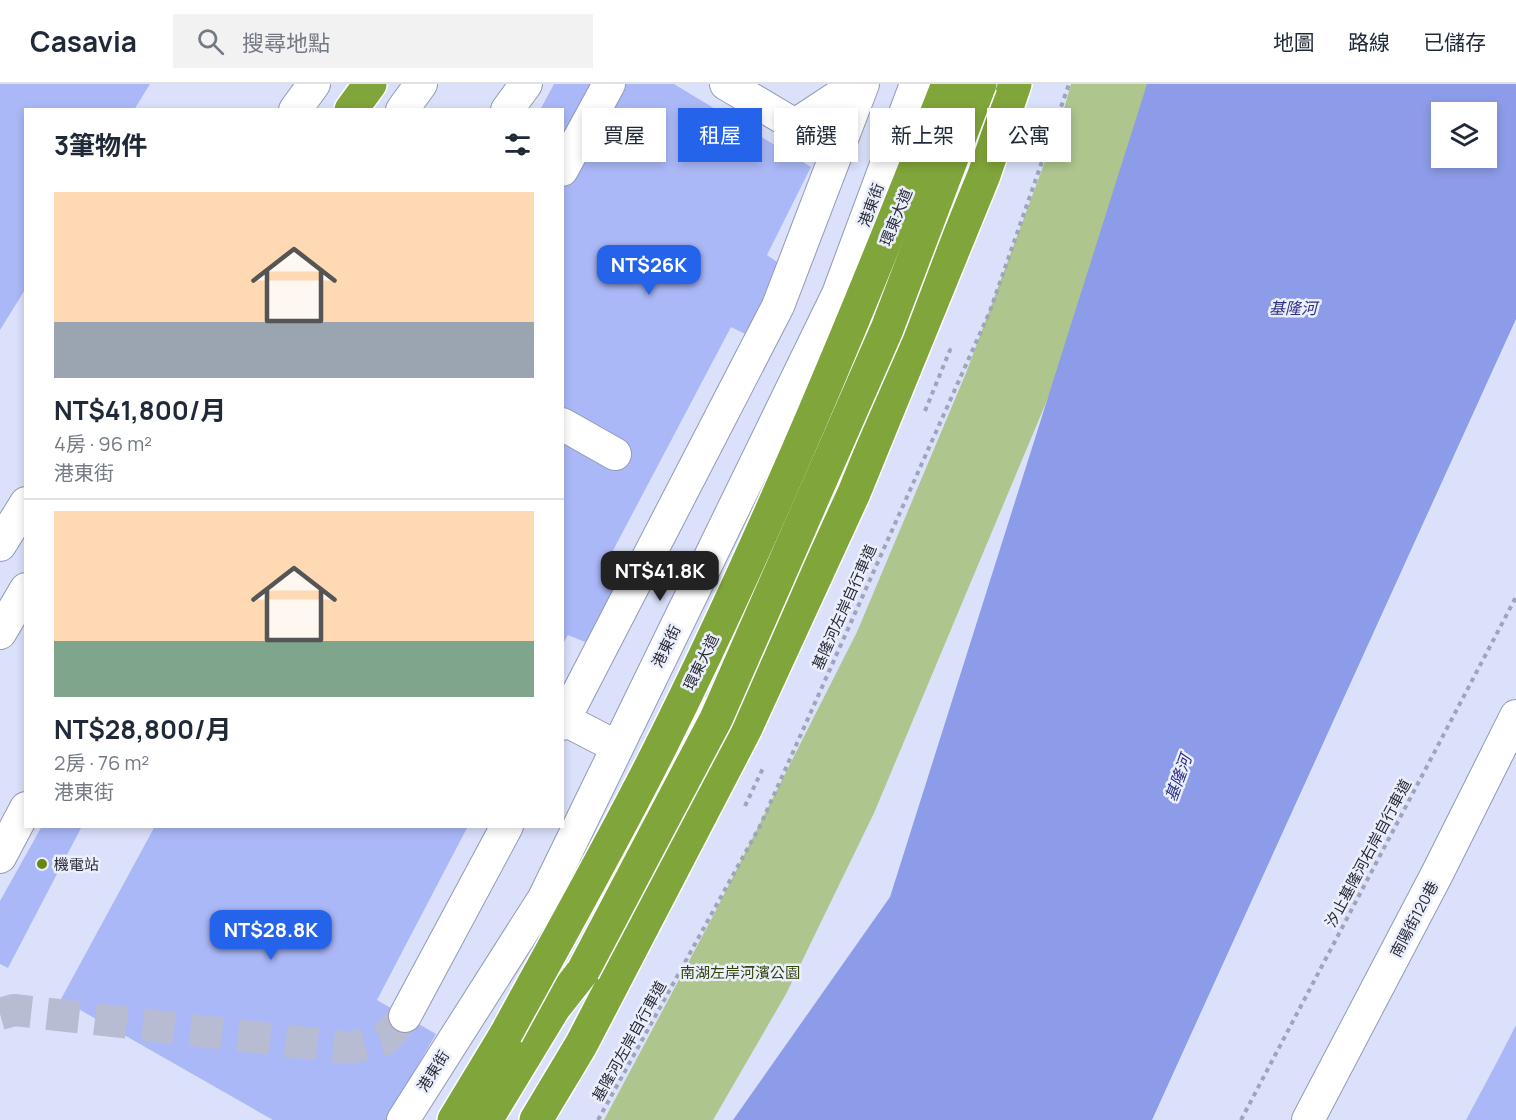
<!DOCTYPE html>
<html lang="zh-TW">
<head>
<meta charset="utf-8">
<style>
  body { margin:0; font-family:Manrope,"Noto Sans TC",sans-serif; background:#f2f2f3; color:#1f2937; height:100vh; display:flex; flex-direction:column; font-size:22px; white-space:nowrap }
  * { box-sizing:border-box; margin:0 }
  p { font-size:20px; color:#747a83 }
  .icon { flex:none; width:33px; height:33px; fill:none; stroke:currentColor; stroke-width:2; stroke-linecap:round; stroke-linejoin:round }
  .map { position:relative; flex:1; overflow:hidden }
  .side { position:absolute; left:24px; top:24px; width:540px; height:720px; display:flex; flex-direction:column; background:#fff; border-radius:0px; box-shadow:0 3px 9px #0003 }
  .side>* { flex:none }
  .hud { position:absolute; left:582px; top:24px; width:570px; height:54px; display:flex; gap:12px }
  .controls { position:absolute; left:1431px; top:18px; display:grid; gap:12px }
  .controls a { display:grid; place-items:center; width:66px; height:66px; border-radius:0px; background:#fff; box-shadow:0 3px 9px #0003; font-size:30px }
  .price { position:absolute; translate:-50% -51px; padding:0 14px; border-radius:12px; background:#2563eb; color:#fff; font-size:20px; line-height:39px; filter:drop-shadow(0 2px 3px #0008) }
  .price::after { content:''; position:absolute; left:50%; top:36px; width:18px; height:14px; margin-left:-9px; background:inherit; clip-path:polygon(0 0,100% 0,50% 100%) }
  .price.active { background:#222; color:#fff }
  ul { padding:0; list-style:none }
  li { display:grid; align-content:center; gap:12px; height:318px; padding:0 30px }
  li+li { border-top:2px solid #e0e1e3 }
  li span { display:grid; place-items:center; height:186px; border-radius:0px; color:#555 }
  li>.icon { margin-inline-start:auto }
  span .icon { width:108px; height:108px; fill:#fffc; stroke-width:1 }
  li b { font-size:26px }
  h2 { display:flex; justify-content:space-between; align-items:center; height:72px; padding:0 30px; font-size:26px }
  .tag { padding:0 21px; border-radius:0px; background:#fff; box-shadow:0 3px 9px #0003; font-size:21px; line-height:54px }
  .tag.active { background:#2563eb; color:#fff }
  header { display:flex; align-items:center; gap:36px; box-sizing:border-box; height:84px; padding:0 30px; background:#fff; border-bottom:2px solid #e0e1e3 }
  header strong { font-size:28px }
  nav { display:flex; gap:33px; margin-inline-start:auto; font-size:21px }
  .search { width:420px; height:54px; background:#f2f2f3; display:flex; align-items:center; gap:15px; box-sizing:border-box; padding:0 21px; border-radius:0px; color:#747a83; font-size:22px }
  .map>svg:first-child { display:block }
</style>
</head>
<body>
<header>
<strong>Casavia</strong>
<div class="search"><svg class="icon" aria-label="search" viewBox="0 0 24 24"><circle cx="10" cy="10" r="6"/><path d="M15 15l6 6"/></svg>搜尋地點</div>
<nav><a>地圖</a><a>路線</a><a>已儲存</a></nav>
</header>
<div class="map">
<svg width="1516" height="1036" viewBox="0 0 1516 1036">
  <rect width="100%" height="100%" fill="#dbe1fa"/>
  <!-- green -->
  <polygon fill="#aec58e" points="1071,0 1164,0 1126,128 874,729 786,910 713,1036 604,1036 712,834 857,548 966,289 1062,32"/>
  <!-- water -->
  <path fill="#8d9ce8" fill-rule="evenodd" d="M1147,0H1516V235L1152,1036H733L890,813ZM1442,28H1486V74H1442Z"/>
  <!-- building -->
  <g fill="#abb8f7">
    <polygon points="0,0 150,0 134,26 26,26 26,204 0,246"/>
    <polygon points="554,0 674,0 811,83 767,171 789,186 753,254 731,243 608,476 628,490 590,560 568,551 562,562 562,26 540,26"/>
    <polygon points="42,742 82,742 8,884 0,880 0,817"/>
    <polygon points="155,742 468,742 377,916 436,950 386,1036 273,1036 61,915"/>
    <polygon points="1516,941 1516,1036 1466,1036 1498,976"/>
  </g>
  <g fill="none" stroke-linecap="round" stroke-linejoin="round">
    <!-- minor-tunnel -->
    <polyline stroke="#b7bcd3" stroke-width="32" stroke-dasharray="32 16" stroke-linecap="butt" points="0,930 14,926 351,964 385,955 405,932"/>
    <!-- minor casing -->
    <g stroke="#9299b6" stroke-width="34">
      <g id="minor">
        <polyline points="726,0 795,41 842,10 847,0"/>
        <polyline points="295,26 314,0"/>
        <polyline points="402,26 421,0"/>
        <polyline points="507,26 526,0"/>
        <polyline points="562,86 609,0"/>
        <polyline points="967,94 996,0"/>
        <polyline points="562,340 615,370"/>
        <polyline points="0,461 26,419"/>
        <polyline points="0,549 26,505"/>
        <polyline points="565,636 617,663"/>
        <polyline points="562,640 778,222 863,0"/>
        <polyline points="646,705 710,628"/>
        <polyline points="0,773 26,724"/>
        <polyline points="405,932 507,742"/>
        <polyline points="403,1036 544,814 838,210 916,0"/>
        <polyline points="1308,1036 1437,790 1516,632"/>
      </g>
    </g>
    <!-- highway casing -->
    <g stroke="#fff" stroke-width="36">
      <g id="highway">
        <polyline points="351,26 370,0"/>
        <polyline points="454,1036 506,950"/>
        <polyline points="486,1036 554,924 583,887"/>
        <polyline points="536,1036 581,961 745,646 854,409 984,91 1015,0"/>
      </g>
    </g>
    <!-- path -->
    <g stroke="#a0a4b9" stroke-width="4" stroke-dasharray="4.5 4.5" stroke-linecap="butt">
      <polyline points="925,327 950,266 946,264"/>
      <polyline points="745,722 764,682"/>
      <polyline points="598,1036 760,742 990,227 1069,0"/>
      <polyline points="1241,1036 1516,513"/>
    </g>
    <!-- minor -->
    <use href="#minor" stroke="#fff" stroke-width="32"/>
    <!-- highway -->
    <use href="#highway" stroke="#80a53a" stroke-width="33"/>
    <!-- highway-bridge casing -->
    <g stroke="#fff" stroke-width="36" stroke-linecap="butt">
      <g id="highway-bridge">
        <polyline points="583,887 716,635 887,245 980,0"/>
        <path d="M506,950C558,854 612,760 661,662C768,447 860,224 948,0"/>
      </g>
    </g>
    <!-- highway-bridge -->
    <use href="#highway-bridge" stroke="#80a53a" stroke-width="33"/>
  </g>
  <!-- markers -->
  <circle fill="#65890e" stroke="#ebeefb" stroke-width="2" cx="42" cy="780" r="6"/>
  <g text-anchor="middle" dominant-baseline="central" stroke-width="5" stroke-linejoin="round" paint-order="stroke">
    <!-- street labels -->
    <g font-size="15" fill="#282a36" stroke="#ebeefb">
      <text transform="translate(871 121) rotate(-70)">港東街</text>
      <text transform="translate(896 133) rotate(-68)">環東大道</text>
      <text transform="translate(844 523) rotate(-66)">基隆河左岸自行車道</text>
      <text transform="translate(666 562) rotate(-64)">港東街</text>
      <text transform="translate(701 578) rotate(-64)">環東大道</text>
      <text transform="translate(1368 769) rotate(-62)">汐止基隆河右岸自行車道</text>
      <text transform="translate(1414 835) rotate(-62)">南陽街120巷</text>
      <text transform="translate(629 957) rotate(-61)">基隆河左岸自行車道</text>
      <text transform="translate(433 987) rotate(-58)">港東街</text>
    </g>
    <!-- poi labels -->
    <g font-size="15" fill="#282a36" stroke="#ebeefb" text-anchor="start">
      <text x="54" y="780">機電站</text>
    </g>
    <!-- park labels -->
    <g font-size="15" fill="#314407" stroke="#ebeefb">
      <text x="740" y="888">南湖左岸河濱公園</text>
    </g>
    <!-- water labels -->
    <g font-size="16" font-style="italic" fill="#2b2e85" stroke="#ebeefb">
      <text x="1293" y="224">基隆河</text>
      <text transform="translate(1178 694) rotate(-70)">基隆河</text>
    </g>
  </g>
</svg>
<div class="controls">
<a><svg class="icon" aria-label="layers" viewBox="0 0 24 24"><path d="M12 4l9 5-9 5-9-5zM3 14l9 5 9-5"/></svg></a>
</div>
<b class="price" style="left:649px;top:212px">NT$26K</b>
<b class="price active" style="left:660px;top:518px">NT$41.8K</b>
<b class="price" style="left:271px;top:877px">NT$28.8K</b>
<div class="hud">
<a class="tag">買屋</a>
<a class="tag active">租屋</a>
<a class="tag">篩選</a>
<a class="tag">新上架</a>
<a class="tag">公寓</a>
</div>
<section class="side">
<h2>3筆物件<svg class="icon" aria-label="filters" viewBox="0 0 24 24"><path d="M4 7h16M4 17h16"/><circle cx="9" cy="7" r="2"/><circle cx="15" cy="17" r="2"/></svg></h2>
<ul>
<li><span style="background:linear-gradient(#ffd9b3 70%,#9aa5b1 0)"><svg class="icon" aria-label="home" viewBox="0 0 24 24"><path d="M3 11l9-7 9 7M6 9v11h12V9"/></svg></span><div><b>NT$41,800/月</b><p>4房 · 96 m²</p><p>港東街</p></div></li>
<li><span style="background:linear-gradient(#ffd9b3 70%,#7fa58c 0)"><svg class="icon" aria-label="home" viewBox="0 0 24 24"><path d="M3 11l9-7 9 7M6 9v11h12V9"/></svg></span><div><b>NT$28,800/月</b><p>2房 · 76 m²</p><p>港東街</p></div></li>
</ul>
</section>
</div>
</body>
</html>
